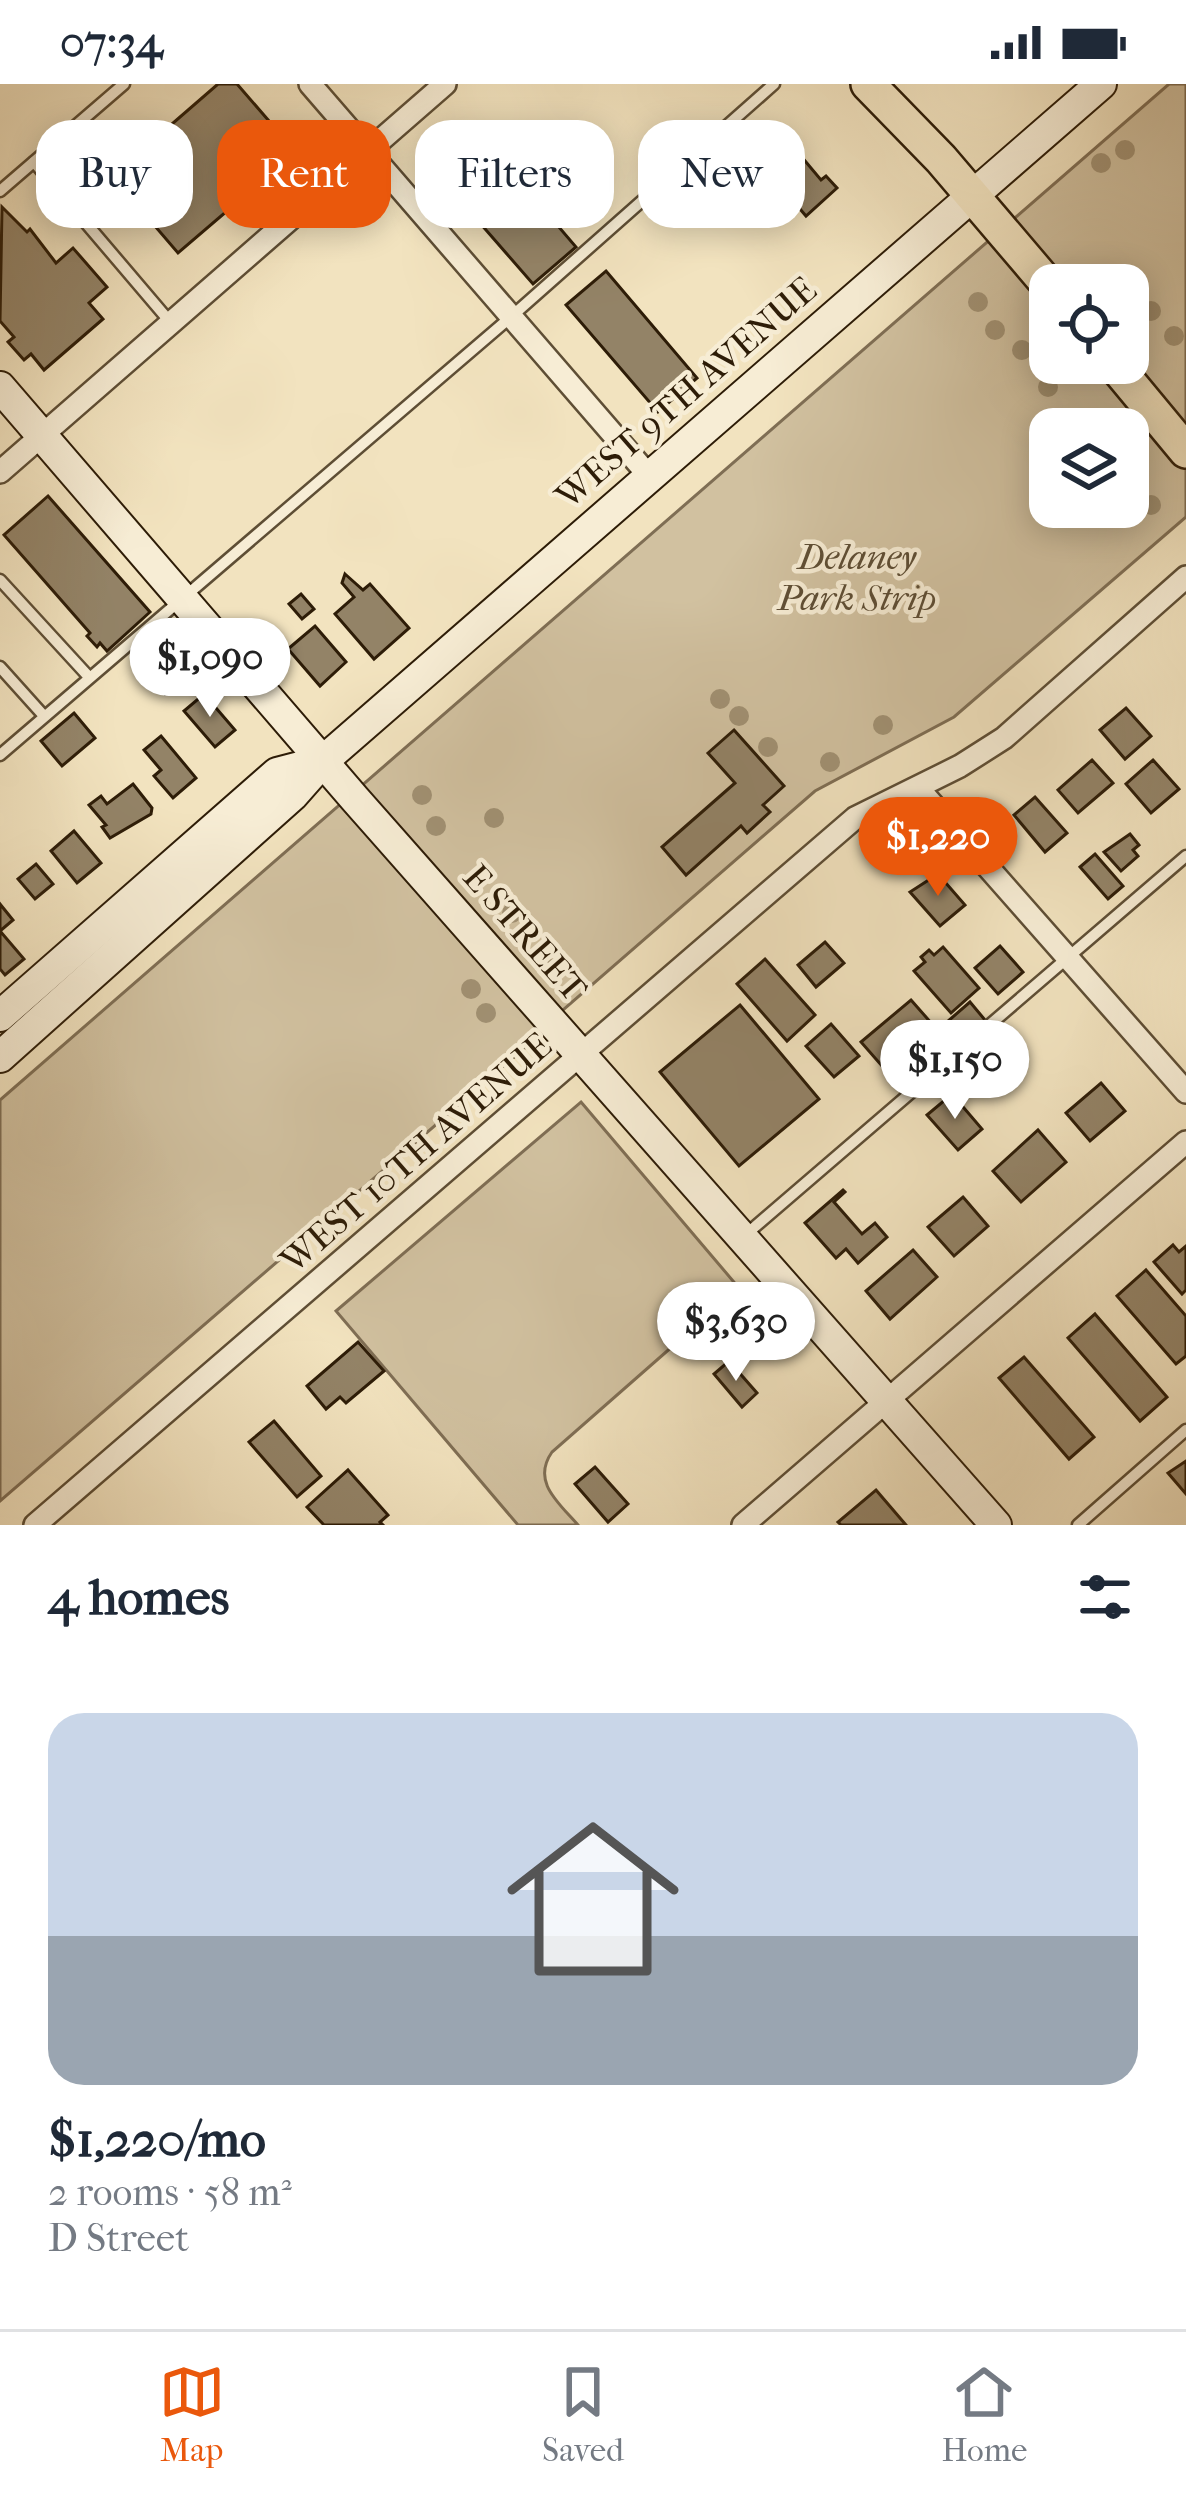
<!DOCTYPE html>
<html lang="en">
<head>
<meta charset="utf-8">
<style>
  body { margin:0; font-family:"IM FELL French Canon",serif; background:#f6f6f7; color:#1f2937; height:100vh; display:flex; flex-direction:column; font-size:45px; white-space:nowrap }
  * { box-sizing:border-box; margin:0 }
  p { font-size:39px; color:#747a83 }
  .icon { flex:none; width:66px; height:66px; fill:none; stroke:currentColor; stroke-width:2; stroke-linecap:round; stroke-linejoin:round }
  .map { position:relative; height:1441px; overflow:hidden }
  .side { display:flex; flex-direction:column; background:#fff; flex:1 }
  .side>* { flex:none }
  .banner { position:absolute; left:36px; top:36px; width:1116px; height:108px; display:flex; gap:24px }
  .tools { position:absolute; left:1029px; top:180px; display:grid; gap:24px }
  .tools a { display:grid; place-items:center; width:120px; height:120px; border-radius:24px; background:#fff; box-shadow:0 6px 30px #0003; font-size:60px }
  .price { position:absolute; translate:-50% -102px; padding:0 27px; border-radius:42px; background:#fff; color:#222; font-size:39px; line-height:78px; filter:drop-shadow(0 3px 6px #0008) }
  .price::after { content:''; position:absolute; left:50%; top:72px; width:36px; height:27px; margin-left:-18px; background:inherit; clip-path:polygon(0 0,100% 0,50% 100%) }
  .price.current { background:#ea580c; color:#fff }
  ul { padding:0; list-style:none }
  li { display:grid; align-content:center; gap:24px; height:636px; padding:0 48px }
  li span { display:grid; place-items:center; height:372px; border-radius:36px; color:#555 }
  li>.icon { margin-inline-start:auto }
  span .icon { width:216px; height:216px; fill:#fffc; stroke-width:1 }
  li b { font-size:51px }
  h2 { display:flex; justify-content:space-between; align-items:center; height:144px; padding:0 48px; font-size:51px }
  .chip { padding:0 42px; border-radius:36px; background:#fff; box-shadow:0 6px 30px #0003; font-size:42px; line-height:108px }
  .chip.current { background:#ea580c; color:#fff }
  .status { display:flex; justify-content:space-between; align-items:center; height:84px; padding:0 60px; background:#fff; direction:ltr }
  .status svg { height:33px; fill:currentColor }
  .menu { display:flex; justify-content:space-around; align-items:center; height:168px; border-top:3px solid #e0e1e3; background:#fff; font-size:33px; color:#747a83 }
  .menu a { display:grid; justify-items:center; gap:6px }
  .menu .current { color:#ea580c }
  .map>svg:first-child { display:block }
</style>
</head>
<body>
<div class="status"><b>07:34</b><svg viewBox="0 0 49 12"><path d="M0 12V9h3v3zM5 12V6h3v6zM10 12V3h3v9zM15 12V0h3v12zM26 1h20v11H26zM47 4h2v5h-2z"/></svg></div>
<div class="map">
<svg width="1186" height="1441" viewBox="0 0 1186 1441">
  <rect width="100%" height="100%" fill="#f2e3bf"/>
  <filter id="stains"><feTurbulence type="fractalNoise" baseFrequency=".00167" numOctaves="4"/><feColorMatrix values="0 0 0 0 .2 0 0 0 0 .09 0 0 0 0 .02 0 0 0 .5 -.17"/></filter>
  <radialGradient id="worn" r=".72"><stop offset=".6" stop-color="#630" stop-opacity="0"/><stop offset="1" stop-color="#630" stop-opacity=".3"/></radialGradient>
  <!-- green -->
  <g fill="#d1c1a0" stroke="#7f6e54" stroke-width="3" fill-rule="evenodd">
    <path d="M1169,0H1186V433L954,633L815,707L525,959L526,963L0,1417V1016ZM1050,201H1128V279H1050ZM1050,345H1128V423H1050Z"/>
    <path d="M581,1018L739,1204L552,1368C531,1398 559,1419 578,1441H518L336,1227Z"/>
  </g>
  <!-- building -->
  <g fill="#938367" stroke="#2d1c07" stroke-width="3">
    <polygon points="218,0 237,0 276,45 247,70 257,82 231,104 241,115 178,169 112,92"/>
    <polygon points="476,46 576,163 533,200 432,84"/>
    <polygon points="780,47 821,96 826,92 837,104 806,132 753,70"/>
    <polygon points="2,123 27,148 30,145 56,179 73,164 107,203 89,219 103,235 44,286 31,270 24,276 8,258 14,253 0,237"/>
    <polygon points="606,187 697,294 658,328 566,221"/>
    <polygon points="48,412 150,528 107,567 100,559 97,563 87,552 90,549 4,451"/>
    <polygon points="345,490 363,506 370,500 409,544 374,575 335,530 354,513 342,499"/>
    <polygon points="301,510 314,525 302,535 289,520"/>
    <polygon points="315,542 346,578 320,602 288,565"/>
    <polygon points="161,551 192,586 165,610 134,575"/>
    <polygon points="204,610 235,646 215,663 184,627"/>
    <polygon points="1126,624 1151,652 1125,675 1100,646"/>
    <polygon points="74,629 95,654 62,682 41,657"/>
    <polygon points="734,646 784,702 763,721 770,728 747,749 741,742 686,791 662,763 735,699 708,669"/>
    <polygon points="161,652 196,694 173,714 154,692 161,686 144,666"/>
    <polygon points="1092,676 1113,699 1078,729 1058,706"/>
    <polygon points="1153,676 1179,705 1151,729 1126,700"/>
    <polygon points="133,700 152,724 151,730 110,754 102,743 106,741 89,721 101,712 107,720"/>
    <polygon points="1035,713 1067,749 1045,768 1014,731"/>
    <polygon points="74,747 101,779 77,799 51,767"/>
    <polygon points="1130,750 1139,761 1133,766 1138,772 1121,787 1104,768"/>
    <polygon points="1095,770 1123,802 1108,815 1080,783"/>
    <polygon points="36,780 53,800 35,815 18,795"/>
    <polygon points="938,790 965,821 940,842 910,808"/>
    <polygon points="0,820 13,836 0,847 24,875 5,891 0,885"/>
    <polygon points="825,858 844,879 816,903 798,881"/>
    <polygon points="1000,862 1023,888 998,910 975,884"/>
    <polygon points="943,863 979,904 951,929 914,887 925,878 921,873 929,866 934,871"/>
    <polygon points="765,875 815,931 787,957 737,900"/>
    <polygon points="911,916 933,941 902,968 908,974 889,990 861,958"/>
    <polygon points="970,918 985,936 962,956 947,938"/>
    <polygon points="740,921 819,1015 739,1082 660,988"/>
    <polygon points="831,940 859,972 834,993 806,962"/>
    <polygon points="1101,999 1125,1027 1090,1057 1066,1029"/>
    <polygon points="952,1010 982,1045 958,1066 927,1031"/>
    <polygon points="1038,1046 1066,1078 1021,1118 993,1087"/>
    <polygon points="843,1106 845,1108 834,1118 862,1150 875,1139 887,1153 858,1179 846,1165 836,1174 805,1139"/>
    <polygon points="963,1113 988,1142 954,1172 928,1143"/>
    <polygon points="1173,1161 1179,1168 1186,1162 1186,1206 1182,1210 1154,1178"/>
    <polygon points="913,1166 937,1193 890,1235 866,1207"/>
    <polygon points="1146,1186 1186,1232 1186,1272 1176,1280 1117,1212"/>
    <polygon points="1095,1230 1167,1313 1140,1337 1068,1254"/>
    <polygon points="358,1258 384,1287 346,1319 340,1313 326,1325 307,1302"/>
    <polygon points="1024,1273 1094,1353 1069,1375 999,1294"/>
    <polygon points="729,1277 757,1309 742,1323 714,1290"/>
    <polygon points="274,1337 321,1392 297,1413 249,1358"/>
    <polygon points="1186,1377 1186,1410 1168,1389"/>
    <polygon points="595,1383 628,1420 608,1438 575,1400"/>
    <polygon points="348,1386 388,1431 380,1438 383,1441 324,1441 307,1423"/>
    <polygon points="876,1406 906,1441 841,1441 838,1438"/>
  </g>
  <g fill="none" stroke-linecap="round" stroke-linejoin="round">
    <!-- lane casing -->
    <g stroke="#5e4e35" stroke-width="15">
      <g id="lane">
        <polyline points="34,78 171,239"/>
        <polyline points="0,107 124,0"/>
        <polyline points="0,496 89,593"/>
        <polyline points="0,583 44,632"/>
        <polyline points="0,671 512,232 774,0"/>
        <polyline points="743,1153 1186,772"/>
        <polyline points="1078,1441 1186,1346"/>
      </g>
    </g>
    <!-- street casing -->
    <g stroke="#5e4e35" stroke-width="26">
      <g id="street">
        <polyline points="310,0 650,393"/>
        <polyline points="0,388 445,0"/>
        <polyline points="919,705 1186,1008"/>
        <polyline points="35,1441 855,734 960,682 1004,654 1186,493"/>
        <polyline points="743,1441 1186,1058"/>
      </g>
    </g>
    <!-- secondary casing -->
    <g stroke="#2d1c07" stroke-width="34">
      <g id="secondary">
        <polyline points="0,303 355,715 996,1441"/>
        <polyline points="0,932 277,689 323,677"/>
        <polyline points="0,973 293,711 323,677 1101,0"/>
      </g>
    </g>
    <!-- primary casing -->
    <g stroke="#2d1c07" stroke-width="38">
      <g id="primary">
        <polyline points="868,0 941,75 1050,203"/>
        <polyline points="1113,279 1186,367"/>
      </g>
    </g>
    <!-- lane -->
    <use href="#lane" stroke="#f7edd5" stroke-width="10"/>
    <!-- street -->
    <use href="#street" stroke="#f7edd5" stroke-width="21"/>
    <!-- secondary -->
    <use href="#secondary" stroke="#f7edd5" stroke-width="30"/>
    <!-- primary -->
    <use href="#primary" stroke="#f2e3bf" stroke-width="33"/>
  </g>
  <!-- trees -->
  <g fill="#a19173">
    <circle cx="1125" cy="66" r="10"/>
    <circle cx="1101" cy="79" r="10"/>
    <circle cx="978" cy="218" r="10"/>
    <circle cx="1151" cy="227" r="10"/>
    <circle cx="995" cy="246" r="10"/>
    <circle cx="1174" cy="252" r="10"/>
    <circle cx="1022" cy="266" r="10"/>
    <circle cx="1048" cy="303" r="10"/>
    <circle cx="1151" cy="421" r="10"/>
    <circle cx="720" cy="615" r="10"/>
    <circle cx="739" cy="632" r="10"/>
    <circle cx="883" cy="641" r="10"/>
    <circle cx="768" cy="663" r="10"/>
    <circle cx="830" cy="678" r="10"/>
    <circle cx="422" cy="711" r="10"/>
    <circle cx="494" cy="734" r="10"/>
    <circle cx="436" cy="742" r="10"/>
    <circle cx="512" cy="829" r="10"/>
    <circle cx="551" cy="885" r="10"/>
    <circle cx="471" cy="905" r="10"/>
    <circle cx="486" cy="929" r="10"/>
  </g>
  <g text-anchor="middle" dominant-baseline="central" stroke-width="9" stroke-linejoin="round" paint-order="stroke">
    <!-- street labels -->
    <g font-size="36" fill="#2d1c07" stroke="#f7edd5">
      <text transform="translate(686 309) rotate(-41)">WEST 9TH AVENUE</text>
      <text transform="translate(525 849) rotate(49)">E STREET</text>
      <text transform="translate(416 1069) rotate(-41)">WEST 10TH AVENUE</text>
    </g>
    <!-- park labels -->
    <g font-size="36" font-style="italic" fill="#5e4e35" stroke="#f7edd5">
      <text x="857" y="473">Delaney<tspan x="857" dy="41">Park Strip</tspan></text>
    </g>
  </g>
  <rect width="100%" height="100%" filter="url(#stains)"/>
  <rect width="100%" height="100%" fill="url(#worn)"/>
</svg>
<div class="tools">
<a><svg class="icon" aria-label="locate" viewBox="0 0 24 24"><circle cx="12" cy="12" r="6"/><path d="M12 2v4M12 18v4M2 12h4M18 12h4"/></svg></a>
<a><svg class="icon" aria-label="layers" viewBox="0 0 24 24"><path d="M12 4l9 5-9 5-9-5zM3 14l9 5 9-5"/></svg></a>
</div>
<b class="price" style="left:210px;top:636px">$1,090</b>
<b class="price current" style="left:938px;top:815px">$1,220</b>
<b class="price" style="left:955px;top:1038px">$1,150</b>
<b class="price" style="left:736px;top:1300px">$3,630</b>
<div class="banner">
<a class="chip">Buy</a>
<a class="chip current">Rent</a>
<a class="chip">Filters</a>
<a class="chip">New</a>
</div>
</div>
<section class="side">
<h2>4 homes<svg class="icon" aria-label="filters" viewBox="0 0 24 24"><path d="M4 7h16M4 17h16"/><circle cx="9" cy="7" r="2"/><circle cx="15" cy="17" r="2"/></svg></h2>
<ul>
<li><span style="background:linear-gradient(#c9d6e8 60%,#9aa5b1 0)"><svg class="icon" aria-label="home" viewBox="0 0 24 24"><path d="M3 11l9-7 9 7M6 9v11h12V9"/></svg></span><div><b>$1,220/mo</b><p>2 rooms · 58 m²</p><p>D Street</p></div></li>
</ul>
</section>
<nav class="menu">
<a class="current"><svg class="icon" aria-label="map" viewBox="0 0 24 24"><path d="M3 6l6-2 6 2 6-2v14l-6 2-6-2-6 2zM9 4v14M15 6v14"/></svg>Map</a>
<a><svg class="icon" aria-label="saved" viewBox="0 0 24 24"><path d="M7 4h10v16l-5-4-5 4z"/></svg>Saved</a>
<a><svg class="icon" aria-label="home" viewBox="0 0 24 24"><path d="M3 11l9-7 9 7M6 9v11h12V9"/></svg>Home</a>
</nav>
</body>
</html>
